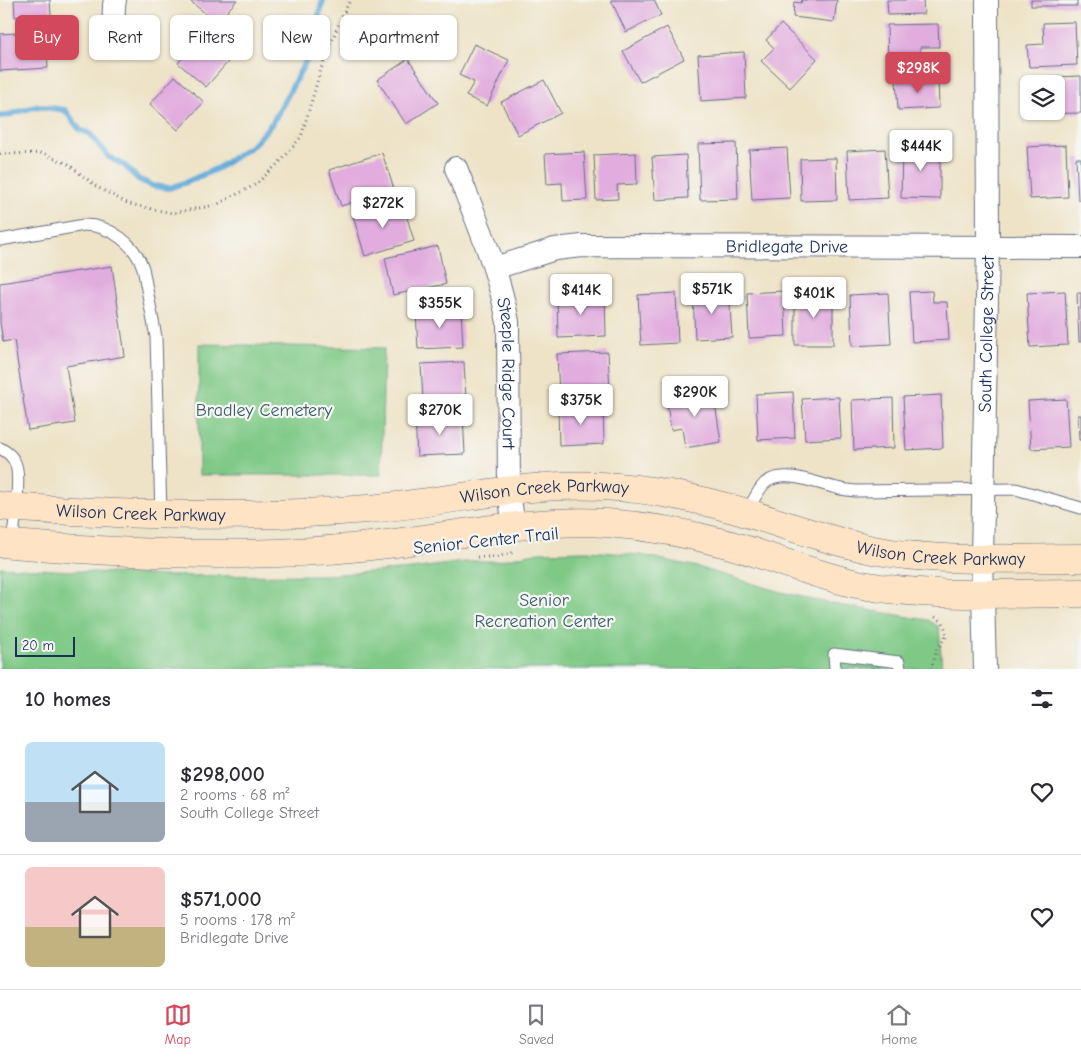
<!DOCTYPE html>
<html lang="en">
<head>
<meta charset="utf-8">
<style>
  body { margin:0; font-family:"Comic Neue",sans-serif; background:#f7f7f7; color:#2b2b33; height:100vh; display:flex; flex-direction:column; font-size:19px; white-space:nowrap }
  * { box-sizing:border-box; margin:0 }
  p { font-size:16px; color:#7c7c81 }
  .icon { flex:none; width:28px; height:28px; fill:none; stroke:currentColor; stroke-width:2; stroke-linecap:round; stroke-linejoin:round }
  .map { position:relative; height:669px; overflow:hidden }
  .details { display:flex; flex-direction:column; background:#fff; flex:1 }
  .details>* { flex:none }
  .hud { position:absolute; left:15px; top:15px; width:500px; height:45px; display:flex; gap:10px }
  .buttons { position:absolute; left:1020px; top:75px; display:grid; gap:10px }
  .buttons a { display:grid; place-items:center; width:45px; height:45px; border-radius:8px; background:#fff; box-shadow:0 1px 4px #0004; font-size:25px }
  .scale { position:absolute; left:15px; bottom:12px; width:60px; box-sizing:border-box; padding-left:5px; border:2px solid #1b2f5e; border-top:0; font-size:14px; line-height:18px; white-space:nowrap; color:#1b2f5e; -webkit-text-stroke:4px #f6f6f2; paint-order:stroke }
  .price { position:absolute; translate:-50% -42px; padding:0 11px; border-radius:5px; background:#fff; color:#222; font-size:16px; line-height:32px; filter:drop-shadow(0 1px 2px #0008) }
  .price::after { content:''; position:absolute; left:50%; top:30px; width:15px; height:11px; margin-left:-8px; background:inherit; clip-path:polygon(0 0,100% 0,50% 100%) }
  .price.active { background:#d1495b; color:#fff }
  ul { padding:0; list-style:none }
  li { display:flex; align-items:center; gap:15px; height:125px; padding:0 25px }
  li+li { border-top:1px solid #e1e1e2 }
  li span { display:grid; place-items:center; flex:none; width:140px; height:100px; border-radius:8px; color:#555 }
  li>.icon { margin-inline-start:auto }
  span .icon { width:60px; height:60px; fill:#fffc; stroke-width:1 }
  li b { font-size:21px }
  h2 { display:flex; justify-content:space-between; align-items:center; height:60px; padding:0 25px; font-size:21px }
  .pill { padding:0 18px; border-radius:8px; background:#fff; box-shadow:0 1px 4px #0004; font-size:18px; line-height:45px }
  .pill.active { background:#d1495b; color:#fff }
  .tabs { display:flex; justify-content:space-around; align-items:center; height:70px; border-top:1px solid #e1e1e2; background:#fff; font-size:14px; color:#7c7c81 }
  .tabs a { display:grid; justify-items:center; gap:2px }
  .tabs .active { color:#d1495b }
  .map>svg:first-child { display:block }
</style>
</head>
<body>
<div class="map">
<svg width="1081" height="669" viewBox="0 0 1081 669">
  <rect width="100%" height="100%" fill="#f6f6f2"/>
  <filter id="ink" filterUnits="userSpaceOnUse"><feTurbulence type="fractalNoise" baseFrequency=".02" numOctaves="2"/><feDisplacementMap in="SourceGraphic" scale="10" xChannelSelector="R" yChannelSelector="G"/><feConvolveMatrix kernelMatrix="1 2 1 2 8 2 1 2 1" color-interpolation-filters="sRGB"/></filter>
  <filter id="wash" filterUnits="userSpaceOnUse"><feTurbulence type="fractalNoise" baseFrequency=".0096" numOctaves="4" result="noise"/><feDisplacementMap in="SourceGraphic" scale="20" xChannelSelector="R" yChannelSelector="G"/><feGaussianBlur stdDeviation="1.12" result="paint"/><feColorMatrix in="noise" values="0 0 0 0 0 0 0 0 0 0 0 0 0 0 0 0 0 1.4 0 .05"/><feComposite in="paint" operator="in"/></filter>
  <g filter="url(#wash)">
    <rect width="100%" height="100%" fill="#eee3c7"/>
    <!-- green -->
    <g fill="#7fc986" stroke="#4d7c72">
      <polygon points="199,344 384,348 381,475 199,475"/>
      <polygon points="588,551 640,555 694,566 777,591 832,604 928,620 939,627 942,669 0,669 0,567 166,576 326,575 411,569 472,561 497,561 539,552"/>
    </g>
    <g fill="none" stroke-linecap="round" stroke-linejoin="round">
      <!-- stream -->
      <polyline stroke="#62aad9" stroke-width="6" points="0,116 8,115 37,106 65,110 80,130 89,133 109,157 125,166 138,179 153,186 169,188 187,182 218,168 253,145 273,122 307,59 323,0"/>
    </g>
    <g id="blocks">
      <!-- building -->
      <g fill="#e1acde">
        <polygon points="14,0 50,0 51,15 15,17"/>
        <polygon points="189,0 237,0 217,23"/>
        <polygon points="611,0 654,0 661,15 626,32"/>
        <polygon points="802,0 837,0 834,22 793,17 794,2 801,3"/>
        <polygon points="887,0 923,0 924,14 888,15"/>
        <rect x="1031" y="0" width="46" height="6"/>
        <polygon points="1075,22 1077,65 1029,67 1027,45 1044,44 1043,23"/>
        <polygon points="781,24 817,59 790,88 761,61 774,48 766,40"/>
        <polygon points="938,24 939,47 920,47 921,65 888,66 887,25"/>
        <polygon points="667,27 684,59 640,82 623,51"/>
        <polygon points="46,31 48,68 0,71 0,34"/>
        <polygon points="207,31 234,55 206,87 178,63"/>
        <polygon points="474,44 509,60 487,106 466,96 474,82 459,75"/>
        <polygon points="744,52 746,98 701,101 698,55"/>
        <polygon points="408,59 438,103 406,124 377,80"/>
        <polygon points="175,76 204,102 178,130 150,104"/>
        <polygon points="1081,76 1081,113 1030,114 1030,111 1056,111 1056,84 1030,84 1029,78"/>
        <polygon points="938,77 939,108 898,110 896,80"/>
        <polygon points="544,80 561,113 518,135 501,102"/>
        <polygon points="736,143 738,199 700,200 698,144"/>
        <polygon points="902,145 940,145 940,199 901,198"/>
        <polygon points="1066,145 1068,197 1030,199 1027,147"/>
        <polygon points="787,148 790,198 752,200 749,150"/>
        <polygon points="885,149 888,198 849,200 847,151"/>
        <polygon points="584,152 587,200 563,201 562,183 547,184 545,154"/>
        <polygon points="382,153 394,189 341,206 329,170"/>
        <polygon points="636,153 637,184 617,185 618,199 596,200 594,155"/>
        <polygon points="686,155 688,198 655,200 652,157"/>
        <polygon points="836,158 837,200 801,201 800,159"/>
        <polygon points="1076,158 1081,158 1081,200 1078,200"/>
        <polygon points="402,201 414,241 365,256 353,216"/>
        <polygon points="438,246 446,284 393,295 385,258"/>
        <polygon points="112,266 125,356 66,366 75,423 28,430 14,340 3,342 0,323 0,283"/>
        <polygon points="729,291 732,337 695,339 693,293"/>
        <polygon points="784,291 786,336 749,338 747,293"/>
        <polygon points="932,291 933,302 947,302 949,340 912,342 909,292"/>
        <polygon points="1065,291 1068,345 1030,347 1027,293"/>
        <polygon points="605,293 606,336 558,338 557,295"/>
        <polygon points="676,293 678,343 641,345 638,295"/>
        <rect x="795" y="293" width="38" height="52"/>
        <polygon points="888,293 891,344 852,346 850,295"/>
        <polygon points="1077,293 1081,293 1081,342 1079,342"/>
        <polygon points="461,309 463,347 418,349 416,311"/>
        <polygon points="608,352 610,391 559,394 557,354"/>
        <polygon points="464,362 466,399 423,401 421,364"/>
        <polygon points="713,390 721,442 685,448 682,428 671,430 666,397"/>
        <polygon points="793,392 795,438 758,440 756,394"/>
        <polygon points="941,395 943,448 906,450 903,397"/>
        <polygon points="839,397 841,438 805,440 802,399"/>
        <polygon points="893,398 894,448 854,450 852,400"/>
        <polygon points="1066,399 1069,447 1031,449 1028,401"/>
        <polygon points="603,406 604,444 559,446 558,408"/>
        <polygon points="463,415 465,454 417,456 415,418"/>
        <polygon points="1078,415 1081,415 1081,440 1079,440"/>
      </g>
    </g>
  </g>
  <g filter="url(#ink)">
    <use href="#blocks" fill-opacity="0" stroke="#656e83" stroke-width="1"/>
    <g fill="none" stroke-linecap="round" stroke-linejoin="round">
      <!-- lane casing -->
      <g stroke="#656e83" stroke-width="13">
        <g id="lane">
          <path d="M0,240L84,225C110,225 135,244 143,268L156,337L161,515"/>
          <path d="M0,448C7,452 13,456 16,465C21,481 14,525 12,544"/>
          <path d="M747,513C752,503 757,491 765,483C784,468 817,484 837,488C843,490 850,490 856,491L1016,489L1081,508"/>
          <polyline points="835,669 834,654 899,662 900,669"/>
        </g>
      </g>
      <!-- street casing -->
      <g stroke="#656e83" stroke-width="24">
        <g id="street">
          <polyline points="113,36 114,5 115,0"/>
          <path id="s1" d="M456,168C476,219 498,268 508,322L509,491L514,527"/>
          <path id="s2" d="M495,268L555,249L582,246L1081,247"/>
          <path id="s3" d="M985,669L982,559L988,246L987,0"/>
        </g>
      </g>
      <!-- secondary casing -->
      <g stroke="#656e83" stroke-width="29">
        <g id="secondary">
          <path id="s4" d="M0,506C38,510 77,511 115,513C199,516 283,516 367,509C445,503 523,482 601,486C651,488 700,499 747,513C789,526 830,541 873,550C940,563 1013,558 1081,558"/>
          <path d="M0,543C120,553 241,560 361,547C443,539 525,518 607,523C648,526 691,534 731,545C775,558 817,576 862,585C931,598 1011,593 1081,593"/>
        </g>
      </g>
      <!-- path -->
      <g stroke="#656e83" stroke-width="3" stroke-dasharray="1 4" stroke-linecap="butt">
        <polyline points="0,154 42,153 68,164 97,187 129,204 172,213 216,205 255,185 283,159 301,137 321,69 337,28 350,0"/>
        <polyline points="477,557 496,557 515,552"/>
        <polyline points="931,669 937,649 947,635 943,622 935,617"/>
      </g>
      <!-- lane -->
      <use href="#lane" stroke="#fff" stroke-width="11"/>
      <!-- street -->
      <use href="#street" stroke="#fff" stroke-width="22"/>
      <!-- secondary -->
      <use href="#secondary" stroke="#fee4c5" stroke-width="28"/>
    </g>
  </g>
  <g text-anchor="middle" dominant-baseline="central" stroke-width="4.5" stroke-linejoin="round" paint-order="stroke">
    <!-- street labels -->
    <g font-size="18" fill="#1b2f5e" stroke="#f6f6f2">
      <text stroke="none"><textPath href="#s2" startOffset="295">Bridlegate Drive</textPath></text>
      <text stroke="none"><textPath href="#s3" startOffset="335">South College Street</textPath></text>
      <text stroke="none"><textPath href="#s1" startOffset="214">Steeple Ridge Court</textPath></text>
      <text stroke="none"><textPath href="#s4" startOffset="546">Wilson Creek Parkway</textPath></text>
      <text stroke="none"><textPath href="#s4" startOffset="141">Wilson Creek Parkway</textPath></text>
      <text transform="translate(486 541) rotate(-6)">Senior Center Trail</text>
      <text stroke="none"><textPath href="#s4" startOffset="951">Wilson Creek Parkway</textPath></text>
    </g>
    <!-- park labels -->
    <g font-size="18" fill="#395d6a" stroke="#f6f6f2">
      <text x="264" y="410">Bradley Cemetery</text>
      <text x="544" y="600">Senior<tspan x="544" dy="21">Recreation Center</tspan></text>
    </g>
  </g>
</svg>
<div class="buttons">
<a><svg class="icon" aria-label="layers" viewBox="0 0 24 24"><path d="M12 4l9 5-9 5-9-5zM3 14l9 5 9-5"/></svg></a>
</div>
<div class="scale">20 m</div>
<b class="price active" style="left:918px;top:94px">$298K</b>
<b class="price" style="left:921px;top:172px">$444K</b>
<b class="price" style="left:383px;top:229px">$272K</b>
<b class="price" style="left:712px;top:315px">$571K</b>
<b class="price" style="left:581px;top:316px">$414K</b>
<b class="price" style="left:814px;top:319px">$401K</b>
<b class="price" style="left:440px;top:329px">$355K</b>
<b class="price" style="left:695px;top:418px">$290K</b>
<b class="price" style="left:581px;top:426px">$375K</b>
<b class="price" style="left:440px;top:436px">$270K</b>
<div class="hud">
<a class="pill active">Buy</a>
<a class="pill">Rent</a>
<a class="pill">Filters</a>
<a class="pill">New</a>
<a class="pill">Apartment</a>
</div>
</div>
<section class="details">
<h2>10 homes<svg class="icon" aria-label="filters" viewBox="0 0 24 24"><path d="M4 7h16M4 17h16"/><circle cx="9" cy="7" r="2"/><circle cx="15" cy="17" r="2"/></svg></h2>
<ul>
<li><span style="background:linear-gradient(#bfe0f5 60%,#9aa5b1 0)"><svg class="icon" aria-label="home" viewBox="0 0 24 24"><path d="M3 11l9-7 9 7M6 9v11h12V9"/></svg></span><div><b>$298,000</b><p>2 rooms · 68 m²</p><p>South College Street</p></div><svg class="icon" aria-label="heart" viewBox="0 0 24 24"><path d="M12 20l-8-8c-3-5 5-10 8-4 3-6 11-1 8 4z"/></svg></li>
<li><span style="background:linear-gradient(#f6c9c9 60%,#c2b280 0)"><svg class="icon" aria-label="home" viewBox="0 0 24 24"><path d="M3 11l9-7 9 7M6 9v11h12V9"/></svg></span><div><b>$571,000</b><p>5 rooms · 178 m²</p><p>Bridlegate Drive</p></div><svg class="icon" aria-label="heart" viewBox="0 0 24 24"><path d="M12 20l-8-8c-3-5 5-10 8-4 3-6 11-1 8 4z"/></svg></li>
</ul>
</section>
<nav class="tabs">
<a class="active"><svg class="icon" aria-label="map" viewBox="0 0 24 24"><path d="M3 6l6-2 6 2 6-2v14l-6 2-6-2-6 2zM9 4v14M15 6v14"/></svg>Map</a>
<a><svg class="icon" aria-label="saved" viewBox="0 0 24 24"><path d="M7 4h10v16l-5-4-5 4z"/></svg>Saved</a>
<a><svg class="icon" aria-label="home" viewBox="0 0 24 24"><path d="M3 11l9-7 9 7M6 9v11h12V9"/></svg>Home</a>
</nav>
</body>
</html>
